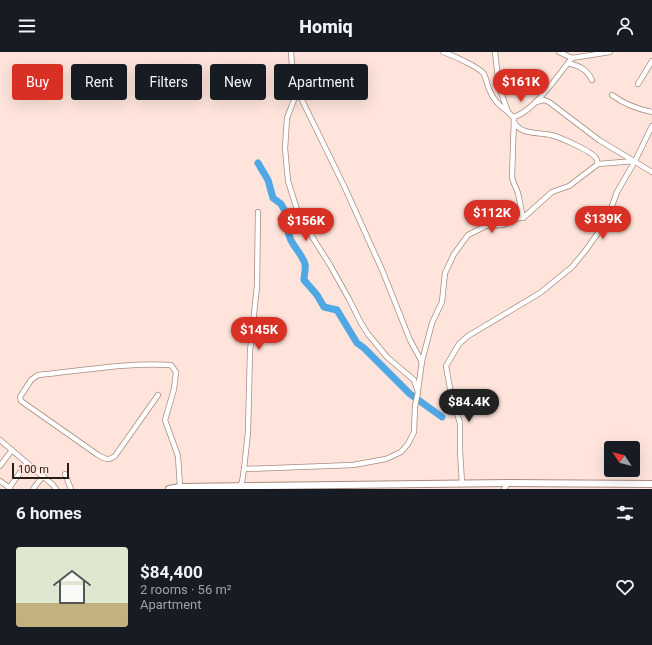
<!DOCTYPE html>
<html lang="en">
<head>
<meta charset="utf-8">
<style>
  body { margin:0; font-family:Roboto,sans-serif; background:#20242c; color:#f1f3f6; height:100vh; display:flex; flex-direction:column; font-size:15px; white-space:nowrap }
  * { box-sizing:border-box; margin:0 }
  p { font-size:13px; color:#9ea1a6 }
  .icon { flex:none; width:22px; height:22px; fill:none; stroke:currentColor; stroke-width:2; stroke-linecap:round; stroke-linejoin:round }
  .map { position:relative; height:437px; overflow:hidden }
  .side { display:flex; flex-direction:column; background:#171b24; flex:1 }
  .side>* { flex:none }
  .top-card { position:absolute; left:12px; top:12px; width:400px; height:36px; display:flex; gap:8px }
  .needle { width:26px; rotate:306deg }
  .fabs { position:absolute; left:604px; top:389px; display:grid; gap:8px }
  .fabs a { display:grid; place-items:center; width:36px; height:36px; border-radius:4px; background:#171b24; box-shadow:0 4px 16px #0002; font-size:20px }
  .scale { position:absolute; left:12px; bottom:10px; width:57px; box-sizing:border-box; padding-left:4px; border:2px solid #281d18; border-top:0; font-size:11px; line-height:14px; white-space:nowrap; color:#281d18; -webkit-text-stroke:3px #fee4da; paint-order:stroke }
  .price { position:absolute; translate:-50% -34px; padding:0 9px; border-radius:14px; background:#d93025; color:#fff; font-size:13px; line-height:26px; filter:drop-shadow(0 1px 2px #0008) }
  .price::after { content:''; position:absolute; left:50%; top:24px; width:12px; height:9px; margin-left:-6px; background:inherit; clip-path:polygon(0 0,100% 0,50% 100%) }
  .price.selected { background:#222; color:#fff }
  ul { padding:0; list-style:none }
  li { display:flex; align-items:center; gap:12px; height:100px; padding:0 16px }
  li span { display:grid; place-items:center; flex:none; width:112px; height:80px; border-radius:4px; color:#555 }
  li>.icon { margin-inline-start:auto }
  span .icon { width:48px; height:48px; fill:#fffc; stroke-width:1 }
  li b { font-size:17px }
  h2 { display:flex; justify-content:space-between; align-items:center; height:48px; padding:0 16px; font-size:17px }
  .pill { padding:0 14px; border-radius:4px; background:#171b24; box-shadow:0 4px 16px #0002; font-size:14px; line-height:36px }
  .pill.selected { background:#d93025; color:#fff }
  header { display:flex; justify-content:space-between; align-items:center; height:52px; padding:0 16px; background:#171b24; font-size:18px; font-weight:800 }
  .map>svg:first-child { display:block }
</style>
</head>
<body>
<header><svg class="icon" aria-label="menu" viewBox="0 0 24 24"><path d="M4 6h16M4 12h16M4 18h16"/></svg>Homiq<svg class="icon" aria-label="person" viewBox="0 0 24 24"><circle cx="12" cy="8" r="4"/><path d="M4 21q1-7 8-7t8 7"/></svg></header>
<div class="map">
<svg width="652" height="437" viewBox="0 0 652 437">
  <rect width="100%" height="100%" fill="#fee4da"/>
  <g fill="none" stroke-linecap="round" stroke-linejoin="round">
    <!-- river -->
    <path stroke="#4fa8e3" stroke-width="7" d="M258,111L268,128L273,146L281,152L286,161L281,167L288,175C287,190 301,199 305,212C306,217 304,223 304,228L317,243L324,255L337,258L357,291L364,296L410,342L442,365"/>
    <!-- street casing -->
    <g stroke="#a98c80" stroke-width="6">
      <g id="street">
        <polyline points="291,0 292,14"/>
        <path d="M443,0C452,3 479,15 484,22C486,26 487,32 489,37C493,48 499,53 508,60"/>
        <path d="M495,0L499,35L508,60L513,65C533,61 559,22 572,6"/>
        <polyline points="559,0 572,6 610,0"/>
        <path d="M568,11C579,14 587,17 592,28"/>
        <polyline points="295,21 301,46 345,136 383,220 410,288 422,310"/>
        <polyline points="638,32 652,9"/>
        <path d="M612,43C624,52 637,57 652,60"/>
        <polyline points="536,50 544,48 549,50 599,88 652,120"/>
        <polyline points="514,65 512,125 513,129 518,141 523,166"/>
        <path d="M514,70C520,83 540,80 551,83C560,85 591,99 596,106C597,108 597,110 598,112"/>
        <polyline points="418,338 422,309 432,271 442,250 445,221 454,202 468,183 486,174 503,173 519,166 523,166 552,140 569,134 598,112 635,109"/>
        <path d="M158,343L115,404C109,409 105,407 98,403L21,349L20,345L31,328L38,323C80,319 129,310 171,313L176,320L174,337L165,368L178,404L180,435"/>
        <polyline points="0,388 53,433 56,437"/>
        <polyline points="0,414 12,398"/>
        <polyline points="244,417 353,413 386,407 401,400 408,392 414,380 415,354 418,340 414,328 387,305 368,282 361,271 349,247 330,213 299,164 288,129 285,96 287,66 294,48 292,13"/>
        <polyline points="65,422 71,437"/>
        <polyline points="0,429 10,436"/>
        <polyline points="462,432 460,398 460,371 451,342 446,314 459,292 468,284 540,241 572,215 586,198 607,168 617,140 635,109 652,74"/>
        <polyline points="9,436 27,411"/>
        <polyline points="239,436 242,430 244,417 248,380 250,299 257,234 258,160"/>
        <polyline points="33,437 43,424"/>
        <polyline points="504,437 508,431"/>
      </g>
    </g>
    <!-- secondary casing -->
    <g stroke="#a98c80" stroke-width="8">
      <polyline id="secondary" points="169,437 180,435 508,431 652,432"/>
    </g>
    <!-- street -->
    <use href="#street" stroke="#fff" stroke-width="4.5"/>
    <!-- secondary -->
    <use href="#secondary" stroke="#fff" stroke-width="6"/>
  </g>
</svg>
<div class="fabs">
<a><svg class="needle" viewBox="-14 -14 28 28"><path d="M0-13l5 13h-10z" fill="#e53935"/><path d="M0 13l5-13h-10z" fill="#9ea1a6"/></svg></a>
</div>
<div class="scale">100 m</div>
<b class="price" style="left:521px;top:51px">$161K</b>
<b class="price" style="left:492px;top:182px">$112K</b>
<b class="price" style="left:603px;top:188px">$139K</b>
<b class="price" style="left:306px;top:190px">$156K</b>
<b class="price" style="left:259px;top:299px">$145K</b>
<b class="price selected" style="left:469px;top:371px">$84.4K</b>
<div class="top-card">
<a class="pill selected">Buy</a>
<a class="pill">Rent</a>
<a class="pill">Filters</a>
<a class="pill">New</a>
<a class="pill">Apartment</a>
</div>
</div>
<section class="side">
<h2>6 homes<svg class="icon" aria-label="filters" viewBox="0 0 24 24"><path d="M4 7h16M4 17h16"/><circle cx="9" cy="7" r="2"/><circle cx="15" cy="17" r="2"/></svg></h2>
<ul>
<li><span style="background:linear-gradient(#dfe7d0 70%,#c2b280 0)"><svg class="icon" aria-label="home" viewBox="0 0 24 24"><path d="M3 11l9-7 9 7M6 9v11h12V9"/></svg></span><div><b>$84,400</b><p>2 rooms · 56 m²</p><p>Apartment</p></div><svg class="icon" aria-label="heart" viewBox="0 0 24 24"><path d="M12 20l-8-8c-3-5 5-10 8-4 3-6 11-1 8 4z"/></svg></li>
</ul>
</section>
</body>
</html>
